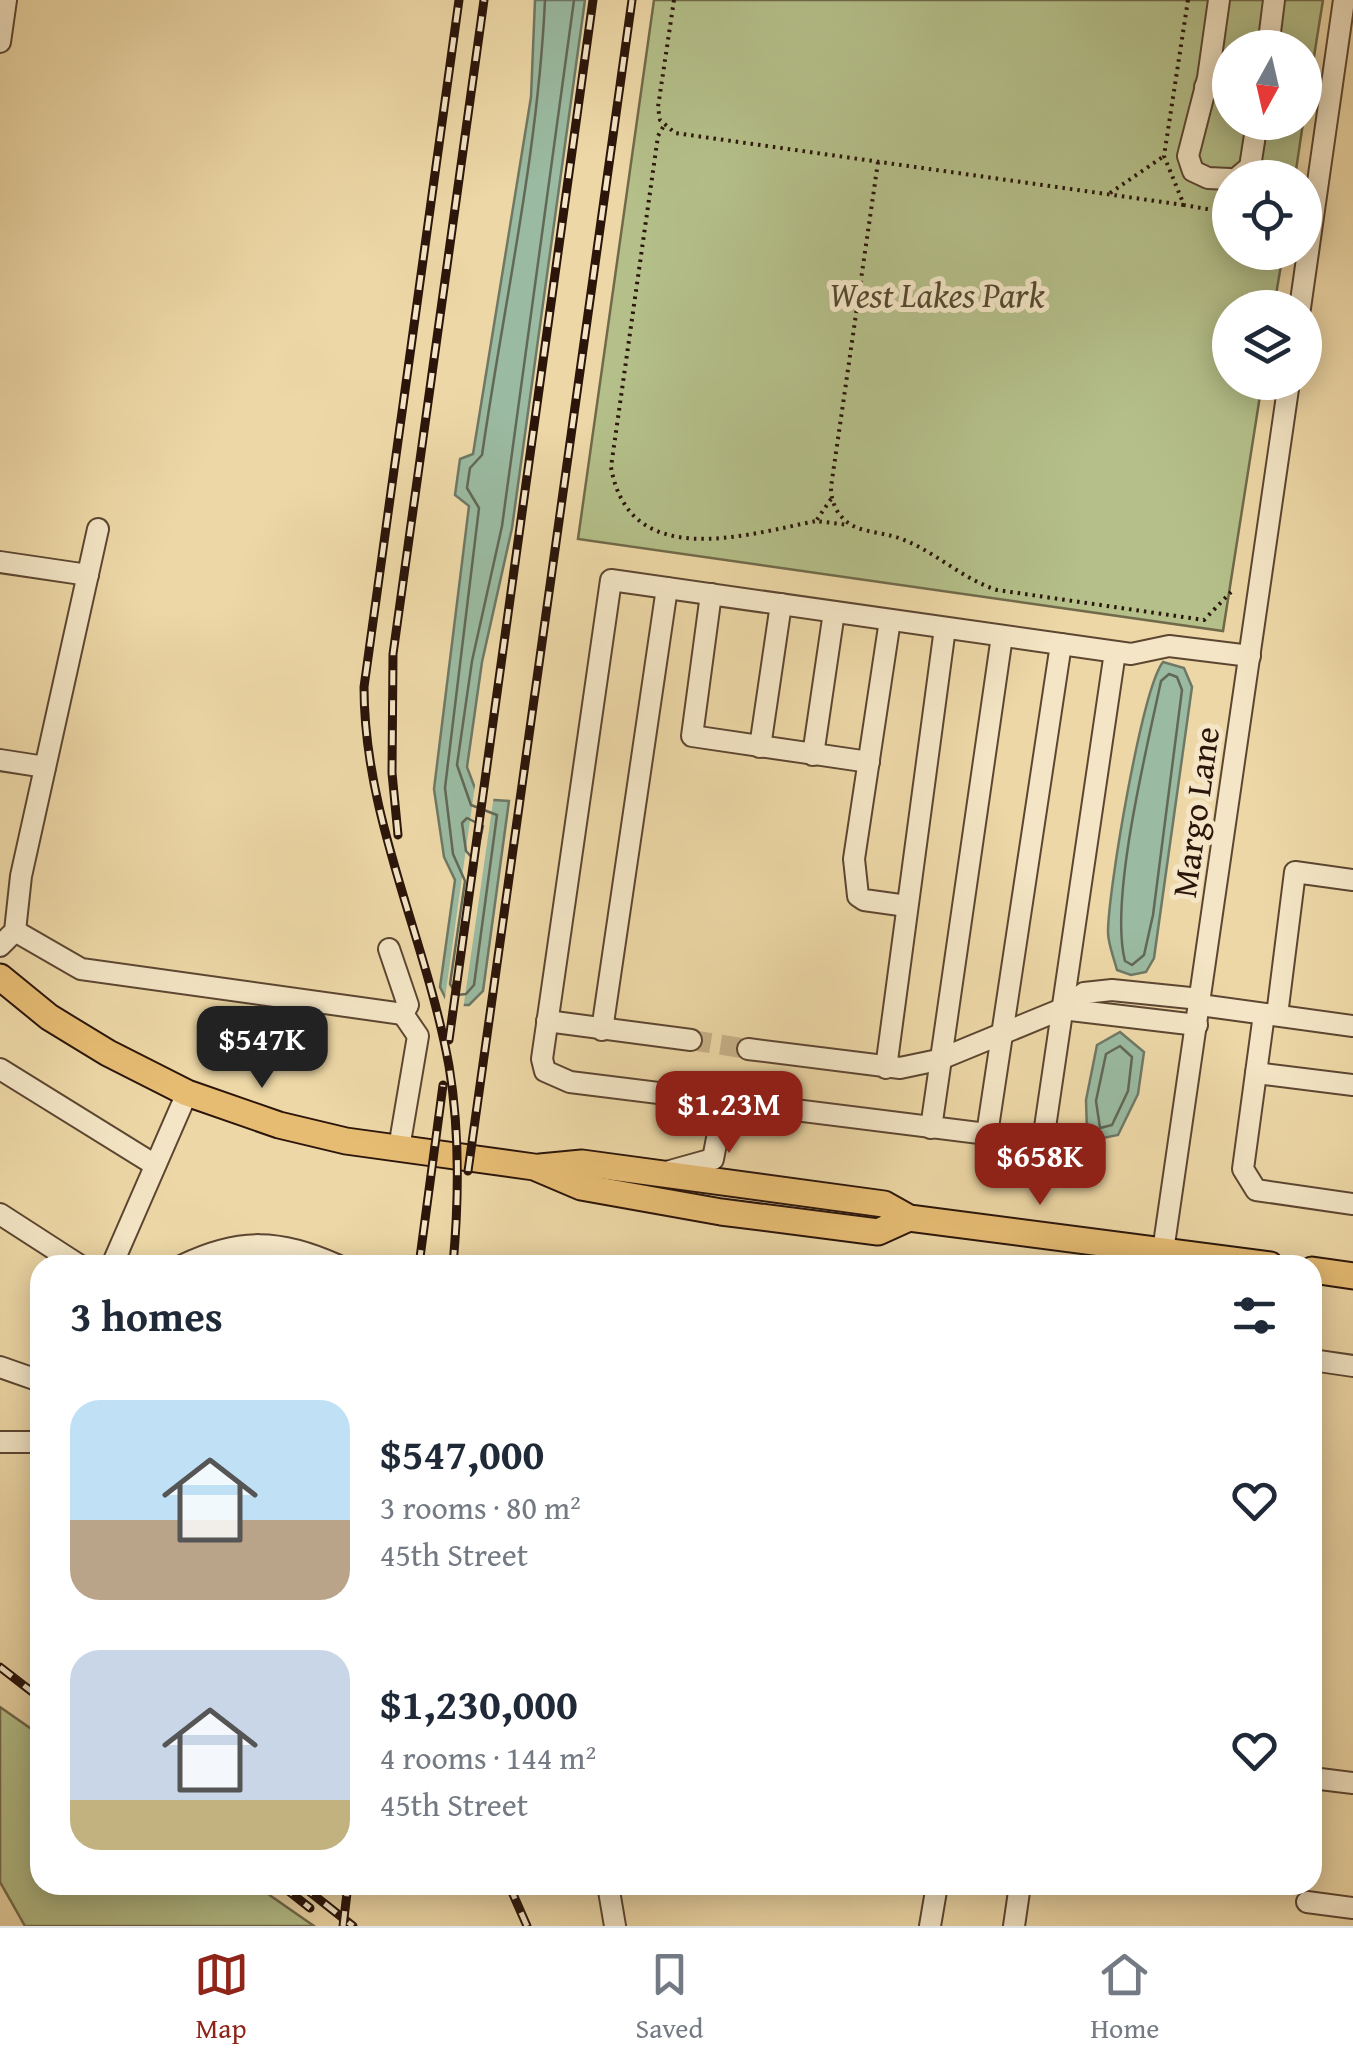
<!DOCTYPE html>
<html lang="en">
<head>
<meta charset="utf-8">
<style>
  body { margin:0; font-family:"Gentium Book Plus",serif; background:#f2f2f3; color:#1f2937; height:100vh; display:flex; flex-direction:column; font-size:38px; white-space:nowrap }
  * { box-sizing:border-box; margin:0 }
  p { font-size:32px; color:#747a83 }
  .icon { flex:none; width:55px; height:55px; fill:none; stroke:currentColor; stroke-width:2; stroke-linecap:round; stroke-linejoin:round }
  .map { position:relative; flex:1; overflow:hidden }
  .drawer { position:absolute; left:30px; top:1255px; width:1292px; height:640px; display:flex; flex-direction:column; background:#fff; border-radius:30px; box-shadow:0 5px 25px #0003 }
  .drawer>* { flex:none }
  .needle { width:65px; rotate:188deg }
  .controls { position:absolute; left:1212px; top:30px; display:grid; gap:20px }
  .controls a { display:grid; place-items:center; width:110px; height:110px; border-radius:50%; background:#fff; box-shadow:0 5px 25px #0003; font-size:50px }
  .price { position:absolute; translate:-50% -85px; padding:0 22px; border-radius:20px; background:#8f2418; color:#fff; font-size:32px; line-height:65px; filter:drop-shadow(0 2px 5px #0008) }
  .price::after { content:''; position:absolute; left:50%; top:60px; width:30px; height:22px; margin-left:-15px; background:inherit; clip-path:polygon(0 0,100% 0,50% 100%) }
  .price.active { background:#222; color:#fff }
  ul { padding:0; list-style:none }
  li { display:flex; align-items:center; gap:30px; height:250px; padding:0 40px }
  li span { display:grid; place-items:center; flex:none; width:280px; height:200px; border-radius:30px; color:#555 }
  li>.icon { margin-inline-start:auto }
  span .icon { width:120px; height:120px; fill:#fffc; stroke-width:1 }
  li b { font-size:42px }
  h2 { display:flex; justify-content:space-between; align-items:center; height:120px; padding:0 40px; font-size:42px }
  .menu { display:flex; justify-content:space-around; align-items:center; height:140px; border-top:2px solid #e0e1e3; background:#fff; font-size:28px; color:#747a83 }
  .menu a { display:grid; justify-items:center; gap:5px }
  .menu .active { color:#8f2418 }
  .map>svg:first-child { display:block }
</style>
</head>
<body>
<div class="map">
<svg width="1353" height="1926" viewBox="0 0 1353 1926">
  <rect width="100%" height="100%" fill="#edd7a6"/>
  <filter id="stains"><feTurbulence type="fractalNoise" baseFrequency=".002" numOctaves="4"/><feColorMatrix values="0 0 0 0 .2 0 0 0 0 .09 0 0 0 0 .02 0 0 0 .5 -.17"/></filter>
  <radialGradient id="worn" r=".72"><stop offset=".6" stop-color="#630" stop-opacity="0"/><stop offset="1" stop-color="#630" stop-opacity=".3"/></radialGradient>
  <!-- green -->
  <g fill="#b4bf89" stroke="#706a4a" stroke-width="2.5">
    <polygon points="654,0 1323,0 1305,113 1305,48 1230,48 1230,122 1303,123 1295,177 1230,178 1230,252 1283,253 1274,307 1230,308 1230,382 1262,383 1223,631 578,539"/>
    <polygon points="0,1707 40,1735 40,1885 255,1885 314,1926 25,1926 0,1882"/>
  </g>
  <!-- water -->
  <g fill="#9abaa1" stroke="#6e7865" stroke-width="2.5">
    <polygon points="535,0 585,0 512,528 482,662 467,767 479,799 509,801 483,991 469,1005 449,1005 440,987 455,880 444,857 434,789 469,506 455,495 460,459 473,454 531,97"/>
    <path d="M1163,662L1184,668L1192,687L1154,958L1146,972L1131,975L1117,970C1114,958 1108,944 1108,932C1108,891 1142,689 1163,662Z"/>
    <polygon points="1120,1032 1144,1052 1138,1094 1118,1135 1098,1139 1087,1132 1086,1100 1097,1045"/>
  </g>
  <!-- pier -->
  <polygon fill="#edd7a6" points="476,778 482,794 494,795 463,1010 448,1010 444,1005"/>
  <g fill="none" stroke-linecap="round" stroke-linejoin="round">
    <!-- shore -->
    <g stroke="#626856" stroke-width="2.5">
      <path d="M545,0C538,153 504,303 482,455L470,468L467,488L479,508L445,788L453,854L465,881L450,984L457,995L466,994L474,985L497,815L471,805L457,765L472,661L502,526L574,0"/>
      <path d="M1169,674L1177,677L1182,690L1153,915L1144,955L1132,965L1125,961C1109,900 1147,748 1161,681Z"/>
      <polygon points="467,818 483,826 475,861 466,851 462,823"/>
      <polygon points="1120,1046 1132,1057 1128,1091 1112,1125 1100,1128 1096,1101 1106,1054"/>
    </g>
    <!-- minor-tunnel -->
    <polyline stroke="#c6b087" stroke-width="20" stroke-dasharray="20 10" stroke-linecap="butt" points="691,1040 748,1049"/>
    <!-- minor casing -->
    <g stroke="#5c4631" stroke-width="24">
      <g id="minor">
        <polyline points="1219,0 1208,78 1188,156 1193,171 1208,178 1230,179"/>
        <polyline points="0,42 6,0"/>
        <polyline points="1268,48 1274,0"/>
        <polyline points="1205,87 1230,91"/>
        <polyline points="1237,178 1250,167 1257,122"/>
        <polyline points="1300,308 1344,0"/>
        <polyline points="0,562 88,575"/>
        <polyline points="711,594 692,736 869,762"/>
        <polyline points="890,620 854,859 858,896 864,900 907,906"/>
        <polyline points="1115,652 1043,1141 570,1082 545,1071 542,1059 611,580 1131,654 1169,646 1250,656"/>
        <polyline points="760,747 781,604"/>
        <polyline points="813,755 834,612"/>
        <polyline points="0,760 45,767"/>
        <polyline points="15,931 81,969 403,1014 408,1005 389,949"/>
        <polyline points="0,946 15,931 21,876 98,529"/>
        <polyline points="1200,1005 1353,1026"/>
        <polyline points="1062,1009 1197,1025"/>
        <polyline points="1264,1014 1243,1169 1256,1190 1353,1204"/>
        <polyline points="1277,1015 1295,872 1353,880"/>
        <polyline points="547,1021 691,1040"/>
        <polyline points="602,1030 667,588"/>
        <polyline points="748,1049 900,1068 938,1060 1062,1009 1084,993 1112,990 1200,999"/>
        <polyline points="886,1068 945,628"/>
        <polyline points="0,1069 155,1165"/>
        <polyline points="1256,1073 1353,1085"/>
        <polyline points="931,1128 1002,636"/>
        <polyline points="987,1134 1061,644"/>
        <polyline points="399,1148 418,1036 403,1014"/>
        <polyline points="670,1171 713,1159 724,1102"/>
        <polyline points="0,1214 79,1265"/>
        <polyline points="112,1265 187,1093"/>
        <path d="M183,1265C239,1238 280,1239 337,1265"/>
        <polyline points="1161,1265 1289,382"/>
        <polyline points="1312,1360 1353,1366"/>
        <polyline points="0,1367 40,1381"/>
        <polyline points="0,1442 34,1442"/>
        <polyline points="1312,1778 1353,1783"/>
        <polyline points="608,1885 615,1926"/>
        <polyline points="1307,1902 1353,1908"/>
        <polyline points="930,1926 937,1885"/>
        <polyline points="1014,1926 1020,1885"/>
      </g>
    </g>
    <!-- major casing -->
    <g stroke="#2b150a" stroke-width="29">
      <g id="major">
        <polyline points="0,977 49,1017 108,1053 187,1093 279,1125 346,1141 534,1167 581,1187 721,1212 878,1232 909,1218"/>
        <polyline points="540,1167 582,1163 884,1204 909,1218 1270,1265"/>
        <polyline points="1312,1270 1353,1276"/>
      </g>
    </g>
    <!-- path -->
    <g stroke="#2b150a" stroke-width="4" stroke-dasharray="2.5 5" stroke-linecap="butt">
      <polyline points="674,0 658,107 660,120 675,133 1184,205"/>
      <polyline points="1188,0 1164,156 1184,205 1230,213"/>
      <path d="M663,127L658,136L611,467C629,572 745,535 816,521"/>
      <path d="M878,162L831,487C831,501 836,513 847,522C858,531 877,532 892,536C930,546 959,578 997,590L1204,620L1231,592"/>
      <polyline points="1110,193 1164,156"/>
      <polyline points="831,499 816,521 849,525"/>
    </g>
    <!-- minor -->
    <use href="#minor" stroke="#f3e5c5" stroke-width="20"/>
    <!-- major -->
    <use href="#major" stroke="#e6bc73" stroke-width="25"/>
    <!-- rail casing -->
    <g stroke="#2b150a" stroke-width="9">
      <g id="rail">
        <polyline points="398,835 392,773 393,654 484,0"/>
        <polyline points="449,1040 593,0"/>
        <polyline points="468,1171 632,0"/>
        <polyline points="419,1265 443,1085"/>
        <path d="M453,1265C459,1199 460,1132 449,1066C426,938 364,818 364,687L459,0"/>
        <polyline points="0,1667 40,1698"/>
        <polyline points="281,1885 310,1908"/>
        <polyline points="301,1885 353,1926"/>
        <polyline points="509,1885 527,1926"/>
        <polyline points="343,1926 348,1885"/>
      </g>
    </g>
    <!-- rail -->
    <use href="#rail" stroke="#f3e5c5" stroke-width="5" stroke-dasharray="15" stroke-linecap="butt"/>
  </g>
  <g text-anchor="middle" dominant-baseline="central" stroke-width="10" stroke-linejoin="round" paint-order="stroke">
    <!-- park labels -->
    <g font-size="35" font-style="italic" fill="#544830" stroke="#f3e5c5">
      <text x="937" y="294">West Lakes Park</text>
    </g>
    <!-- street labels -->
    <g font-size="35" fill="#2b150a" stroke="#f3e5c5">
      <text transform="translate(1195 812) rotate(-82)">Margo Lane</text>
    </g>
  </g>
  <rect width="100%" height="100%" filter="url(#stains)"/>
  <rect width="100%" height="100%" fill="url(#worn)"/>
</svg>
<div class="controls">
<a><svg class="needle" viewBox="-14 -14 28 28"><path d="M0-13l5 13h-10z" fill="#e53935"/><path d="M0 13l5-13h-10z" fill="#747a83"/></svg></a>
<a><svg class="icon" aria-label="locate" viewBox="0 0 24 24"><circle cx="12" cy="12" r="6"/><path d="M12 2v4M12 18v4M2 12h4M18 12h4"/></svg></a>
<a><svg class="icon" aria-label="layers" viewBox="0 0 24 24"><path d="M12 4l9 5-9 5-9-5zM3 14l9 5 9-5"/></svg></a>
</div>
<b class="price active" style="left:262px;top:1091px">$547K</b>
<b class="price" style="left:729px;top:1156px">$1.23M</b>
<b class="price" style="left:1040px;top:1208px">$658K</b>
<section class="drawer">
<h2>3 homes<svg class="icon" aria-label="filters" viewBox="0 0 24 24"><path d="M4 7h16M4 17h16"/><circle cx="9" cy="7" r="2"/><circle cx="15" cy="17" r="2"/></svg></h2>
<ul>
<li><span style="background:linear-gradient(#bfe0f5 60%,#b9a48a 0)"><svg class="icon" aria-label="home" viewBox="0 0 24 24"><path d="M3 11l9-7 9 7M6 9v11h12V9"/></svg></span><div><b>$547,000</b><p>3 rooms · 80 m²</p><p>45th Street</p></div><svg class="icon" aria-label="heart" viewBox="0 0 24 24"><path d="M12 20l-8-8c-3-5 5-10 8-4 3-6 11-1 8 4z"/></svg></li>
<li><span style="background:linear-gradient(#c9d6e8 75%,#c2b280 0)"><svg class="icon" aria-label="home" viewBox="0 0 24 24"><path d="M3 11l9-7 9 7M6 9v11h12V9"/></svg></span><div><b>$1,230,000</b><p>4 rooms · 144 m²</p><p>45th Street</p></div><svg class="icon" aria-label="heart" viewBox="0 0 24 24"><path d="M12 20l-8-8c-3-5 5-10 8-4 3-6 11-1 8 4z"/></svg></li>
</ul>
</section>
</div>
<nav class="menu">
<a class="active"><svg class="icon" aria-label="map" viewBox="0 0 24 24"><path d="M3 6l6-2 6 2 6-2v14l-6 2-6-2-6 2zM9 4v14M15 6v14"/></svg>Map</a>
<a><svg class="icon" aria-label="saved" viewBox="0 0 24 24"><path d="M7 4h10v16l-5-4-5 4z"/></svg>Saved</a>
<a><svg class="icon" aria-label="home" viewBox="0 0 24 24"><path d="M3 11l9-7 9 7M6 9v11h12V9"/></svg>Home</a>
</nav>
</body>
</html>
